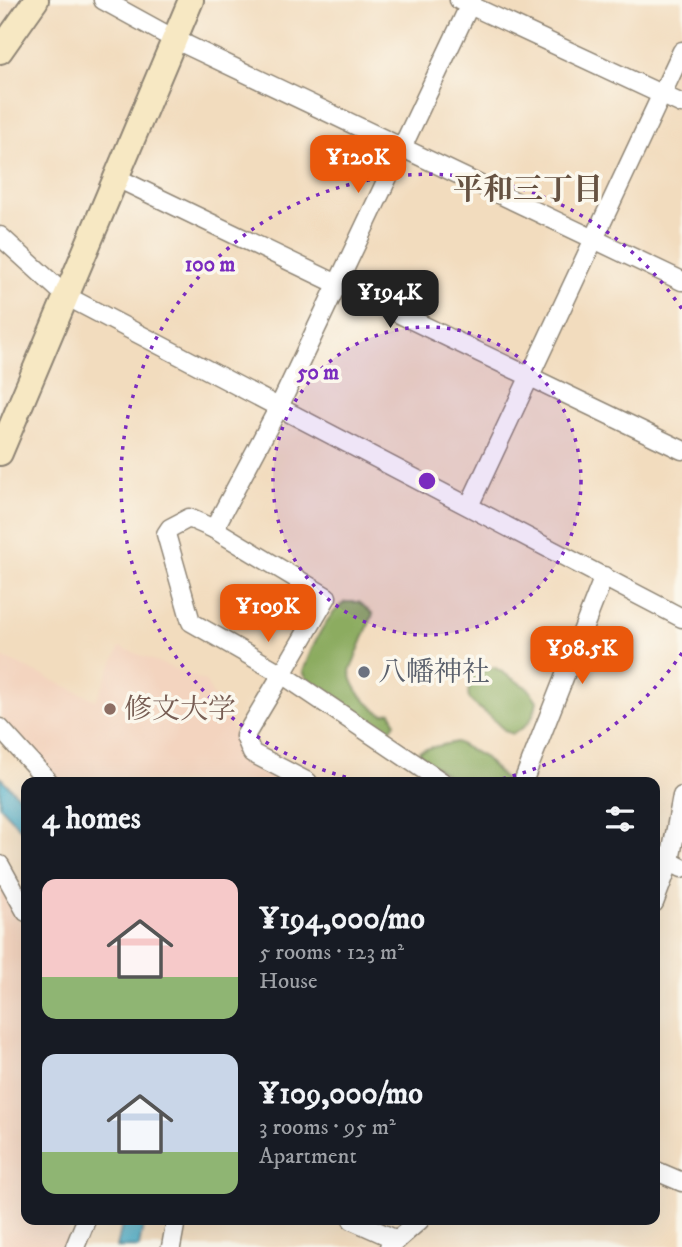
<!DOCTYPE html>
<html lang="en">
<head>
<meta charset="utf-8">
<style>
  body { margin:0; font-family:"IM FELL DW Pica","Noto Serif JP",serif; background:#20242c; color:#f1f3f6; height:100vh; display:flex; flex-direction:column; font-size:26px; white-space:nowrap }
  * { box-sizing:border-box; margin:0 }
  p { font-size:23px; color:#9ea1a6 }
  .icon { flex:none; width:38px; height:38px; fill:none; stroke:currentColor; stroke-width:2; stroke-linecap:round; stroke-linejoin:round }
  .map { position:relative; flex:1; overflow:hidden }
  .drawer { position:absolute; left:21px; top:777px; width:639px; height:448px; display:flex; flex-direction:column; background:#171b24; border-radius:14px; box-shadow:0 7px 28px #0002 }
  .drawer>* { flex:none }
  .price { position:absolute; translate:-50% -60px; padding:0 16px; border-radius:14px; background:#ea580c; color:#fff; font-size:23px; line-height:46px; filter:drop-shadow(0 2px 4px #0008) }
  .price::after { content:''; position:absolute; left:50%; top:42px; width:21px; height:16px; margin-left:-10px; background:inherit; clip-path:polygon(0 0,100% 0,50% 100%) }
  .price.current { background:#222; color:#fff }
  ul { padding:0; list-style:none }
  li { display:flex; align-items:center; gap:21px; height:175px; padding:0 21px }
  li span { display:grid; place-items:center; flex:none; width:196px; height:140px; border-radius:14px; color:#555 }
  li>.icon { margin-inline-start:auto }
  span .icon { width:84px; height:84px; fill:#fffc; stroke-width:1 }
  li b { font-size:30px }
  h2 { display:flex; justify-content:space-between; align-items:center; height:84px; padding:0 21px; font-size:30px }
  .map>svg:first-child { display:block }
</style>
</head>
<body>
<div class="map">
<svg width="682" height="1247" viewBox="0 0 682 1247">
  <rect width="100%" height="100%" fill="#fbf7ec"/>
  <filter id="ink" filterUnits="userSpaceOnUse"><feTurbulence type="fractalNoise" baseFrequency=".0143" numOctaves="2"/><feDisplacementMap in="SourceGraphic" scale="14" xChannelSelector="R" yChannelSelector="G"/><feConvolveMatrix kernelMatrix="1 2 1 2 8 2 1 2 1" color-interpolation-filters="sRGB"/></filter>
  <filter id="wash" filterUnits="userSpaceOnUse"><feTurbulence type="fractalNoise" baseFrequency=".00686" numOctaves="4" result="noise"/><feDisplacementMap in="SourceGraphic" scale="28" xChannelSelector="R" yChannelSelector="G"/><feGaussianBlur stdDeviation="1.57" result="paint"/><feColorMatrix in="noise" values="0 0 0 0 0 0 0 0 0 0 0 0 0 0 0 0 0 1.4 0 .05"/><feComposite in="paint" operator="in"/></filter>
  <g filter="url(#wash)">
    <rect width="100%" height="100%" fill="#f2dcbe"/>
    <!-- built -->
    <g fill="#f3d4bf">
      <polygon points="120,647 205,681 248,757 294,782 61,782 0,717 0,656 96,700"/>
      <polygon points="0,886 26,930 26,1220 73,1220 65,1247 0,1247"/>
    </g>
    <!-- forest -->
    <g fill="#8cac60" stroke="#5c6c46" stroke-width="2">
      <path d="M345,602H359L373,614L350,671C352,689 368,706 383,714L391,712L395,723L388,732L307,679L303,672C311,648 325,617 345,602Z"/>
      <path d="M494,667L529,689L537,701C534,718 528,727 512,734C501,730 498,723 490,716C471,701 462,702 473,675Z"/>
      <path d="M456,742L485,758L507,782H457L421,756L419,751C423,749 452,743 456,742Z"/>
    </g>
    <!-- water -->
    <g fill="#47abc7" stroke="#396b79" stroke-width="2">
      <polygon points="0,777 26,804 26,835 0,806"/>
      <polygon points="123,1220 144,1220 139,1247 117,1247"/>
    </g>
  </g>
  <g filter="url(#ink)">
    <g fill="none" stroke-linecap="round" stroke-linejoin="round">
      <!-- street casing -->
      <g stroke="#8e8474" stroke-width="21">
        <g id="street">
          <polyline points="103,0 174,39 682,281"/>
          <polyline points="459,0 682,104"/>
          <polyline points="115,177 682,450"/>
          <polyline points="0,236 66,296 682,618"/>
          <polyline points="469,506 682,51"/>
          <polyline points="214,529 189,518 170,528 166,534 191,622 282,674 245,736 252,753 308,782"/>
          <polyline points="0,728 49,782"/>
          <polyline points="442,782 282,674 327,597 214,529 279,407 472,0"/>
          <polyline points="523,782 604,576"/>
          <polyline points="654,853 682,868"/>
          <polyline points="0,865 26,912"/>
          <polyline points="654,903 670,861 682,796"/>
          <polyline points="654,1170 682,1182"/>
          <polyline points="352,1220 397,1240"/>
          <polyline points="75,1247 86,1220"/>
          <polyline points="171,1247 176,1220"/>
          <polyline points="389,1247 420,1220"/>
        </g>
      </g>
      <!-- secondary casing -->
      <g stroke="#8e8474" stroke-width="28">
        <g id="secondary">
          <polyline points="0,51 36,0"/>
          <polyline points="0,453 191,0"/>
        </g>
      </g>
      <!-- street -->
      <use href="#street" stroke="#fff" stroke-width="18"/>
      <!-- secondary -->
      <use href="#secondary" stroke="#f7e8c3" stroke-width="24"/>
    </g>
  </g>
  <!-- distance rings -->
  <circle cx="427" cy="481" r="154" fill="#7b2cbf" fill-opacity=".12"/>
  <g fill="none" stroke="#7b2cbf" stroke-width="3.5" stroke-dasharray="3.5 7">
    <circle cx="427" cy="481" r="154"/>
    <path d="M682 653A307 307 0 0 1 488 782M366 782A307 307 0 1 1 682 309"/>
  </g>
  <!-- markers -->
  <circle fill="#6b7280" stroke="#fbf7ec" stroke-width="2.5" cx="364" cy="672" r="7"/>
  <circle fill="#8d6e63" stroke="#fbf7ec" stroke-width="2.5" cx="110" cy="709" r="7"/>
  <g text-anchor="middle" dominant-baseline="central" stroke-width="7" stroke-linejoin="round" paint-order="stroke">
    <!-- worship labels -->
    <g font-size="28" fill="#5b616d" stroke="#fbf7ec" text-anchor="start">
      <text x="378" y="672">八幡神社</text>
    </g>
    <!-- education labels -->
    <g font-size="28" fill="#785e54" stroke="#fbf7ec" text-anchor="start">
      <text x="124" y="709">修文大学</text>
    </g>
    <!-- neighbourhood labels -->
    <g font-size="30" font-weight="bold" fill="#665242" stroke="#fbf7ec">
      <text x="528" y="190">平和三丁目</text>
    </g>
  </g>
  <circle cx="427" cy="481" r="10" fill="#7b2cbf" stroke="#fbf7ec" stroke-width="3.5"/>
  <g font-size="21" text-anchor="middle" font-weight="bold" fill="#7b2cbf" stroke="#fbf7ec" stroke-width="7" stroke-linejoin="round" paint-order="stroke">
    <text x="210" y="271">100 m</text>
    <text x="318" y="379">50 m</text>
  </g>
</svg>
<b class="price" style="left:358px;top:195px">¥120K</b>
<b class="price current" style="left:390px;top:330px">¥194K</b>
<b class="price" style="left:268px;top:644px">¥109K</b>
<b class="price" style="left:582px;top:686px">¥98.5K</b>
<section class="drawer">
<h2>4 homes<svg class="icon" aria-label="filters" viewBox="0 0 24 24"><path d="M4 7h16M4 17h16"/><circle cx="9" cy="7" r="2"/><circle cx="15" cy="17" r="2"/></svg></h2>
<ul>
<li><span style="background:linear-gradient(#f6c9c9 70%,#8fb573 0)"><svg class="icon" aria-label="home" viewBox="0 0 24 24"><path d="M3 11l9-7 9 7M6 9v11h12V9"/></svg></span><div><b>¥194,000/mo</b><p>5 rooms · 123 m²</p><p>House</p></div></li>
<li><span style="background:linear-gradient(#c9d6e8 70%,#8fb573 0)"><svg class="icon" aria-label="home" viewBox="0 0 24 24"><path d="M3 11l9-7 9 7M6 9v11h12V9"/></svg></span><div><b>¥109,000/mo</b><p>3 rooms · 95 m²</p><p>Apartment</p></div></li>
</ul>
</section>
</div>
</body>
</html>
